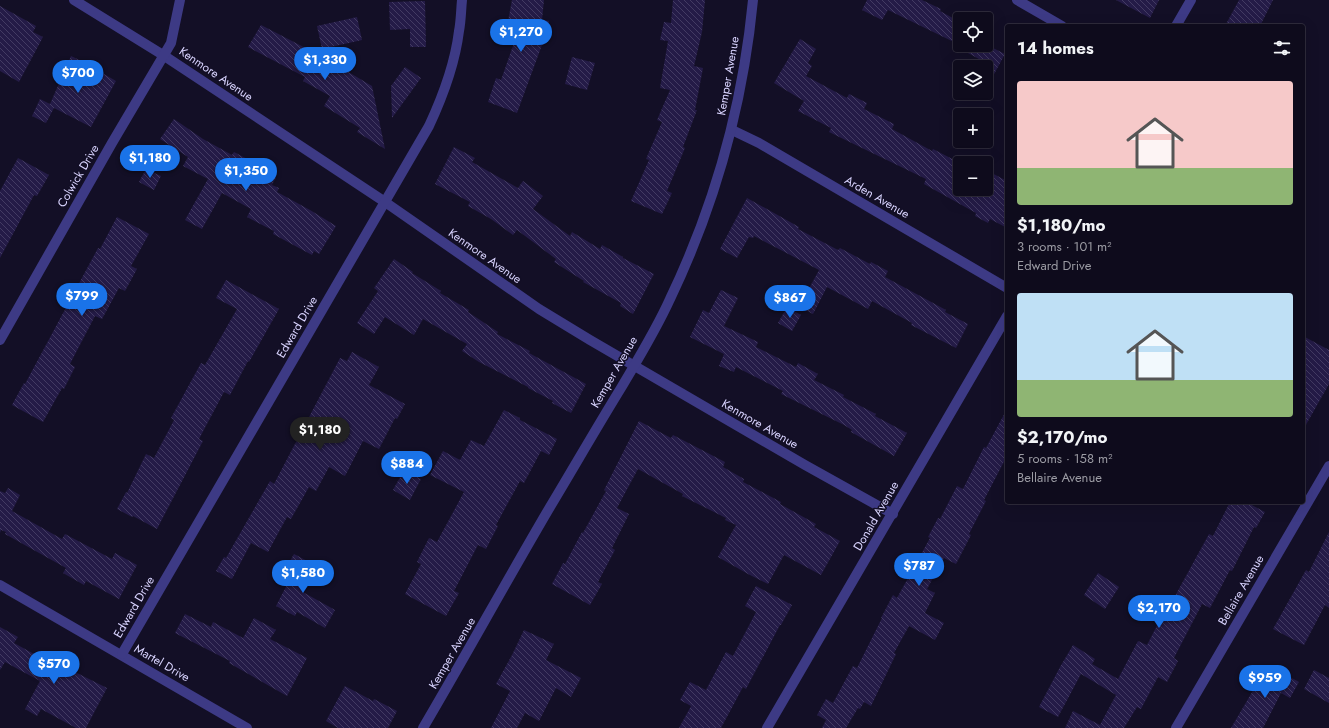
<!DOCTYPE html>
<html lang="en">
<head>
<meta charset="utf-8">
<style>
  body { margin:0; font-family:Jost,sans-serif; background:#171425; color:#f1f3f6; height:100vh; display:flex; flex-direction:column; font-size:15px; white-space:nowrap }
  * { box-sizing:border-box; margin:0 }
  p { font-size:13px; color:#9b9ba3 }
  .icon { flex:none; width:22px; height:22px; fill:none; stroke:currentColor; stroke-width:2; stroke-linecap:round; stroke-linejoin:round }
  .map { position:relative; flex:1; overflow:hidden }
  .panel { position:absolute; left:1005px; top:24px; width:300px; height:480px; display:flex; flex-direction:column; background:#0e0b1c; border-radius:4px; box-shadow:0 4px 16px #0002,0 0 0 1px #2e2b3b }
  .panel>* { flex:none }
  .controls { position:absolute; left:953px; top:12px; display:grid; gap:8px }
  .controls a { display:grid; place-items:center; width:40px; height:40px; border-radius:4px; background:#0e0b1c; box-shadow:0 4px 16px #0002,0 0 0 1px #2e2b3b; font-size:20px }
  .price { position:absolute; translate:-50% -34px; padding:0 9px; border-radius:14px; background:#1a73e8; color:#fff; font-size:13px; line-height:26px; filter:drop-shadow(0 1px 2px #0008) }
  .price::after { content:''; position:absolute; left:50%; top:24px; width:12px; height:9px; margin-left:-6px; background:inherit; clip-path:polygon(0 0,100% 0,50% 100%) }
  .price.current { background:#222; color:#fff }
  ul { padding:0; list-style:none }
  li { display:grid; align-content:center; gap:8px; height:212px; padding:0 12px }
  li span { display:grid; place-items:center; height:124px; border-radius:4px; color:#555 }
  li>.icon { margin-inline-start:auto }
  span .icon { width:72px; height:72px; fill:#fffc; stroke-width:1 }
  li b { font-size:17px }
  h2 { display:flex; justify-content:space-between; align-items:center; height:48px; padding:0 12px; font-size:17px }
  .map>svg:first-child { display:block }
</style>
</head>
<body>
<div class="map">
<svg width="1329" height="728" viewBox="0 0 1329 728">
  <defs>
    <pattern id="building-back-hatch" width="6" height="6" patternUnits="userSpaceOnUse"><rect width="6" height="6" fill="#241b47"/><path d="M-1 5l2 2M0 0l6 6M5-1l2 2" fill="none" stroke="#433b63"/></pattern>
  </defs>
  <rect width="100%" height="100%" fill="#130f26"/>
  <!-- building -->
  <g fill="url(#building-back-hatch)">
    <polygon points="512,0 544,0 542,20 549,21 544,45 542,45 517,113 488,102 496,78 501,80 515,40 505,37"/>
    <polygon points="673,0 705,0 702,32 694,66 703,68 695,110 697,110 683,147 685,148 667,191 672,193 662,214 631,201 649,160 646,159 662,122 657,120 670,90 660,88 668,41 660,40 664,22 671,23"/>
    <polygon points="867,0 922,0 941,9 940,11 960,22 960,45 987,45 1005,54 986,89 986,67 975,67 979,59 953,45 960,45 888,10 882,20 862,10"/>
    <polygon points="1116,0 1159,0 1150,18"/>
    <polygon points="1239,0 1273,0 1260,26 1225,26"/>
    <polygon points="425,1 426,47 410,47 410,29 390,30 389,2"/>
    <polygon points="0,6 36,26 33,32 43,37 19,82 0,71"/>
    <polygon points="357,17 362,40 322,49 317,26"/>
    <polygon points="261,25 323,57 372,86 385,149 357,132 360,128 324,106 330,96 303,81 305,77 248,47"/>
    <polygon points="800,39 816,49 808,63 812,66 806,76 847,98 849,94 867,103 864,109 894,124 892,129 932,151 933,149 960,163 960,189 986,189 986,170 1007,181 1007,228 990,219 988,223 975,216 976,213 924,184 926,179 829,132 831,128 798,111 804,101 774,83"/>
    <polygon points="71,56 92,66 92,67 116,81 91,127 54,108 46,123 32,116 40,99 50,104"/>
    <polygon points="572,57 595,63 587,90 565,84"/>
    <polygon points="405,67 421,78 392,118 391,86"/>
    <polygon points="174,119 203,139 232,155 234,152 255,163 254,166 276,178 272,185 279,188 277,192 310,210 336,226 319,254 314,251 312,255 273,234 274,231 247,217 251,209 222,193 202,229 185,220 208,179 183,166 188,157 160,139"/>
    <polygon points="454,147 475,158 472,162 518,188 523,181 543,196 533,209 570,236 572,232 600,249 602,245 623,257 623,258 654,274 633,314 620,306 621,303 583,282 584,281 554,262 556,259 517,230 513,235 491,219 468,206 470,202 435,184"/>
    <polygon points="18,158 49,175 37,196 34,195 0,258 0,191"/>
    <polygon points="146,169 161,176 154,190 139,182"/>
    <polygon points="747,198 799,227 798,229 838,250 840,248 870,264 871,262 888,271 885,277 946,310 945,312 968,324 956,348 911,325 912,323 872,301 868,309 827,287 813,314 799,307 819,270 754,236 753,238 749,237 737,258 720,249"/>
    <polygon points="117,217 149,234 131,266 137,269 125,291 119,288 102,319 95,316 70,364 75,367 64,389 62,388 43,422 12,405 24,383 25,384 98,248 100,249"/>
    <polygon points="394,259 413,272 412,273 441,291 440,293 469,310 468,312 498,332 497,334 530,351 529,353 586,384 571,413 552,403 553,401 528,388 528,387 479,362 462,351 467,344 423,319 414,335 385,317 374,334 357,323 378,291 374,288"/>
    <polygon points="226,280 279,309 249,362 248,361 230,395 224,392 199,439 203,441 157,529 133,516 132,517 117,509 126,492 127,493 146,454 154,458 174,420 171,418 201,363 205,365 237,309 216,298"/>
    <polygon points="721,290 738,298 724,326 758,342 756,347 796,367 798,363 818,374 814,380 844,395 843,397 876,414 875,416 907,433 894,456 851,432 852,430 844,425 781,394 783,391 736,367 734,372 719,366 724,354 690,337 703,310 709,313"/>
    <polygon points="787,307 801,315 792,331 778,323"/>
    <polygon points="1303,336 1329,350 1329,384 1303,430"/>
    <polygon points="352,352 379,367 369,385 405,404 397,419 395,418 379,449 363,441 345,476 329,467 316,491 309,487 291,519 287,517 268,552 251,543 232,579 216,571 224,557 226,558 270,481 274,484 340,358 347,361"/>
    <polygon points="1007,409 1007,456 984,500 986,501 969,534 971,535 956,564 944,558 927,589 935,593 925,613 944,623 935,640 909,626 894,653 896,654 871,706 864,702 860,709 858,708 846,728 822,728 826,720 817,715 826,699 833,703 853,666 857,668 882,618 881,618 893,595 897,598 930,538 928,537 938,518 940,519 957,486 963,489 984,447 986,448"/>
    <polygon points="504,410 520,418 520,420 557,439 549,455 541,451 524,483 520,481 496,525 498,526 486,549 478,545 454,591 459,593 446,616 405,594 421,564 417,562 429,538 437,542 464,492 430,475 443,451 460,460 471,440 484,446"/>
    <polygon points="639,421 671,438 673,435 725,462 723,467 744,479 743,482 781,502 780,504 816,524 814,527 840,541 821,575 784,555 768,584 748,574 718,557 736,525 725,520 726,518 682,496 683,494 638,469 617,508 629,514 612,548 615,550 598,582 602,584 590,605 552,584 563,563 565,564 582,532 583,533 606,491 604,490"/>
    <polygon points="404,470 421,479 410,500 393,490"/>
    <polygon points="8,488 20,495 12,511 62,539 65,534 112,559 115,553 137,565 119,599 86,581 84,585 63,573 66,568 5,534 6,532 1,530 0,533 0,491 5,493"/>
    <polygon points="1230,502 1246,502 1265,512 1256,528 1254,527 1232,571 1230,570 1210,608 1202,604 1174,658 1178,661 1167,682 1158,677 1141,709 1137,707 1124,728 1065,728 1073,711 1100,725 1116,695 1081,674 1058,717 1039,707 1060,667 1073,645 1095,659 1092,664 1118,679 1138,641 1147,645 1167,606 1169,607 1209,534 1213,536"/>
    <polygon points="1329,532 1329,608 1325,605 1304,645 1273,629 1306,570 1309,572"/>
    <polygon points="294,554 315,565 301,591 335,610 325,628 297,612 295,616 276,606 291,577 283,573"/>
    <polygon points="1098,573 1119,587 1105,609 1084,595"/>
    <polygon points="756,586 792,605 781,625 780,625 746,689 743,687 721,728 679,728 691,706 680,700 690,682 706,690 726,652 733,656 756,612 745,606"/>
    <polygon points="185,614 211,627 213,622 243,638 254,618 276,630 270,639 307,658 287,696 229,663 230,661 175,633"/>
    <polygon points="0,627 18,637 14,643 56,666 57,663 107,688 86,728 76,728 41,709 37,716 25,709 40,681 5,662 0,670"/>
    <polygon points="524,630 554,644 546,660 581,678 571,697 556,688 539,721 525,713 517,728 491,728 510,691 496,684 512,655"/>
    <polygon points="1268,665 1299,682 1290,698 1281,693 1263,728 1231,728"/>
    <polygon points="1314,670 1329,678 1329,703 1304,689"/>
    <polygon points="345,686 373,701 374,699 397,711 388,728 338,728 326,721"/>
  </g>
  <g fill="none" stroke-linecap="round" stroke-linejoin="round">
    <!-- minor -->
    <g stroke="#3d3a85" stroke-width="10">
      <polyline points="74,0 163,55 385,202 539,309 590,340 805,465 893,514"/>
      <polyline points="1017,0 1062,26"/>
      <polyline points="1176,26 1191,0"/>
      <polyline points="732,130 759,143 1007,288"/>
      <polyline points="0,340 112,143 171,43 180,0"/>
      <polyline points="0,585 247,728"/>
      <path d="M122,654L429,126C443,96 455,64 459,31C461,21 461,10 462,0"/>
      <path d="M423,728C466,655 507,580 550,507C574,467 597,427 621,388C638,359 656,330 670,299C715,205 743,104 753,0"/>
      <polyline points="767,728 1007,316"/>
      <polyline points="1176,728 1329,466"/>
    </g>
  </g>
  <g text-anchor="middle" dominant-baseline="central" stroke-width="3" stroke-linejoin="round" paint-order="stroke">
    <!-- street labels -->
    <g font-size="12" fill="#d9d4ff" stroke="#130f26">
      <text transform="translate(216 74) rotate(34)">Kenmore Avenue</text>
      <text transform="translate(728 76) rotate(-80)">Kemper Avenue</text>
      <text transform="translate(78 176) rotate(-60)">Colwick Drive</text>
      <text transform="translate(877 197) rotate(30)">Arden Avenue</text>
      <text transform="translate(485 256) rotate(35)">Kenmore Avenue</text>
      <text transform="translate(297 327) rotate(-60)">Edward Drive</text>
      <text transform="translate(614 372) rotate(-60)">Kemper Avenue</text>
      <text transform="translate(760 424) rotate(30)">Kenmore Avenue</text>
      <text transform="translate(876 516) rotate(-60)">Donald Avenue</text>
      <text transform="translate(1241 590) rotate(-60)">Bellaire Avenue</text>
      <text transform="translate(134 607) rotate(-60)">Edward Drive</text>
      <text transform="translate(452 653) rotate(-60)">Kemper Avenue</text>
      <text transform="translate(162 663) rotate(30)">Martel Drive</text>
    </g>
  </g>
</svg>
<div class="controls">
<a><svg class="icon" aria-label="locate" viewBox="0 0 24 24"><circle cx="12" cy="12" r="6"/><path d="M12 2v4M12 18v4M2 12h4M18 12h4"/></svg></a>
<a><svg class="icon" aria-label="layers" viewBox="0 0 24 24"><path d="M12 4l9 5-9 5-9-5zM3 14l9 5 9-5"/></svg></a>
<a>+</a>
<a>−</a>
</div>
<b class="price" style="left:521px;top:53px">$1,270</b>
<b class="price" style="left:325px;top:81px">$1,330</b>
<b class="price" style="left:78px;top:94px">$700</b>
<b class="price" style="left:150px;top:179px">$1,180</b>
<b class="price" style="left:246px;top:192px">$1,350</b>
<b class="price" style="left:82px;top:317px">$799</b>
<b class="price" style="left:790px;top:319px">$867</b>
<b class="price current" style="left:320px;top:451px">$1,180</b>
<b class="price" style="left:407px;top:485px">$884</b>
<b class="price" style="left:919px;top:587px">$787</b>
<b class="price" style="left:303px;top:594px">$1,580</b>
<b class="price" style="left:1159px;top:629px">$2,170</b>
<b class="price" style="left:54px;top:685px">$570</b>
<b class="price" style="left:1265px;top:699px">$959</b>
<section class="panel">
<h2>14 homes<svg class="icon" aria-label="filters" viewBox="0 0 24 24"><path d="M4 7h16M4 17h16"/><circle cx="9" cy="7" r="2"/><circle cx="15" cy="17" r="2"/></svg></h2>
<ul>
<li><span style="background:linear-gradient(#f6c9c9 70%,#8fb573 0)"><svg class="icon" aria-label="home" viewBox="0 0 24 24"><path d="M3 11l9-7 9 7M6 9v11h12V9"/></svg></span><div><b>$1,180/mo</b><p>3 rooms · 101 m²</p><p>Edward Drive</p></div></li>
<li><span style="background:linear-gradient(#bfe0f5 70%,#8fb573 0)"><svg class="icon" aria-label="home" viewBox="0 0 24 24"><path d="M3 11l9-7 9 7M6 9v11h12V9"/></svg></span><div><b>$2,170/mo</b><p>5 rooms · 158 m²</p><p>Bellaire Avenue</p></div></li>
</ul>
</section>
</div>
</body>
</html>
